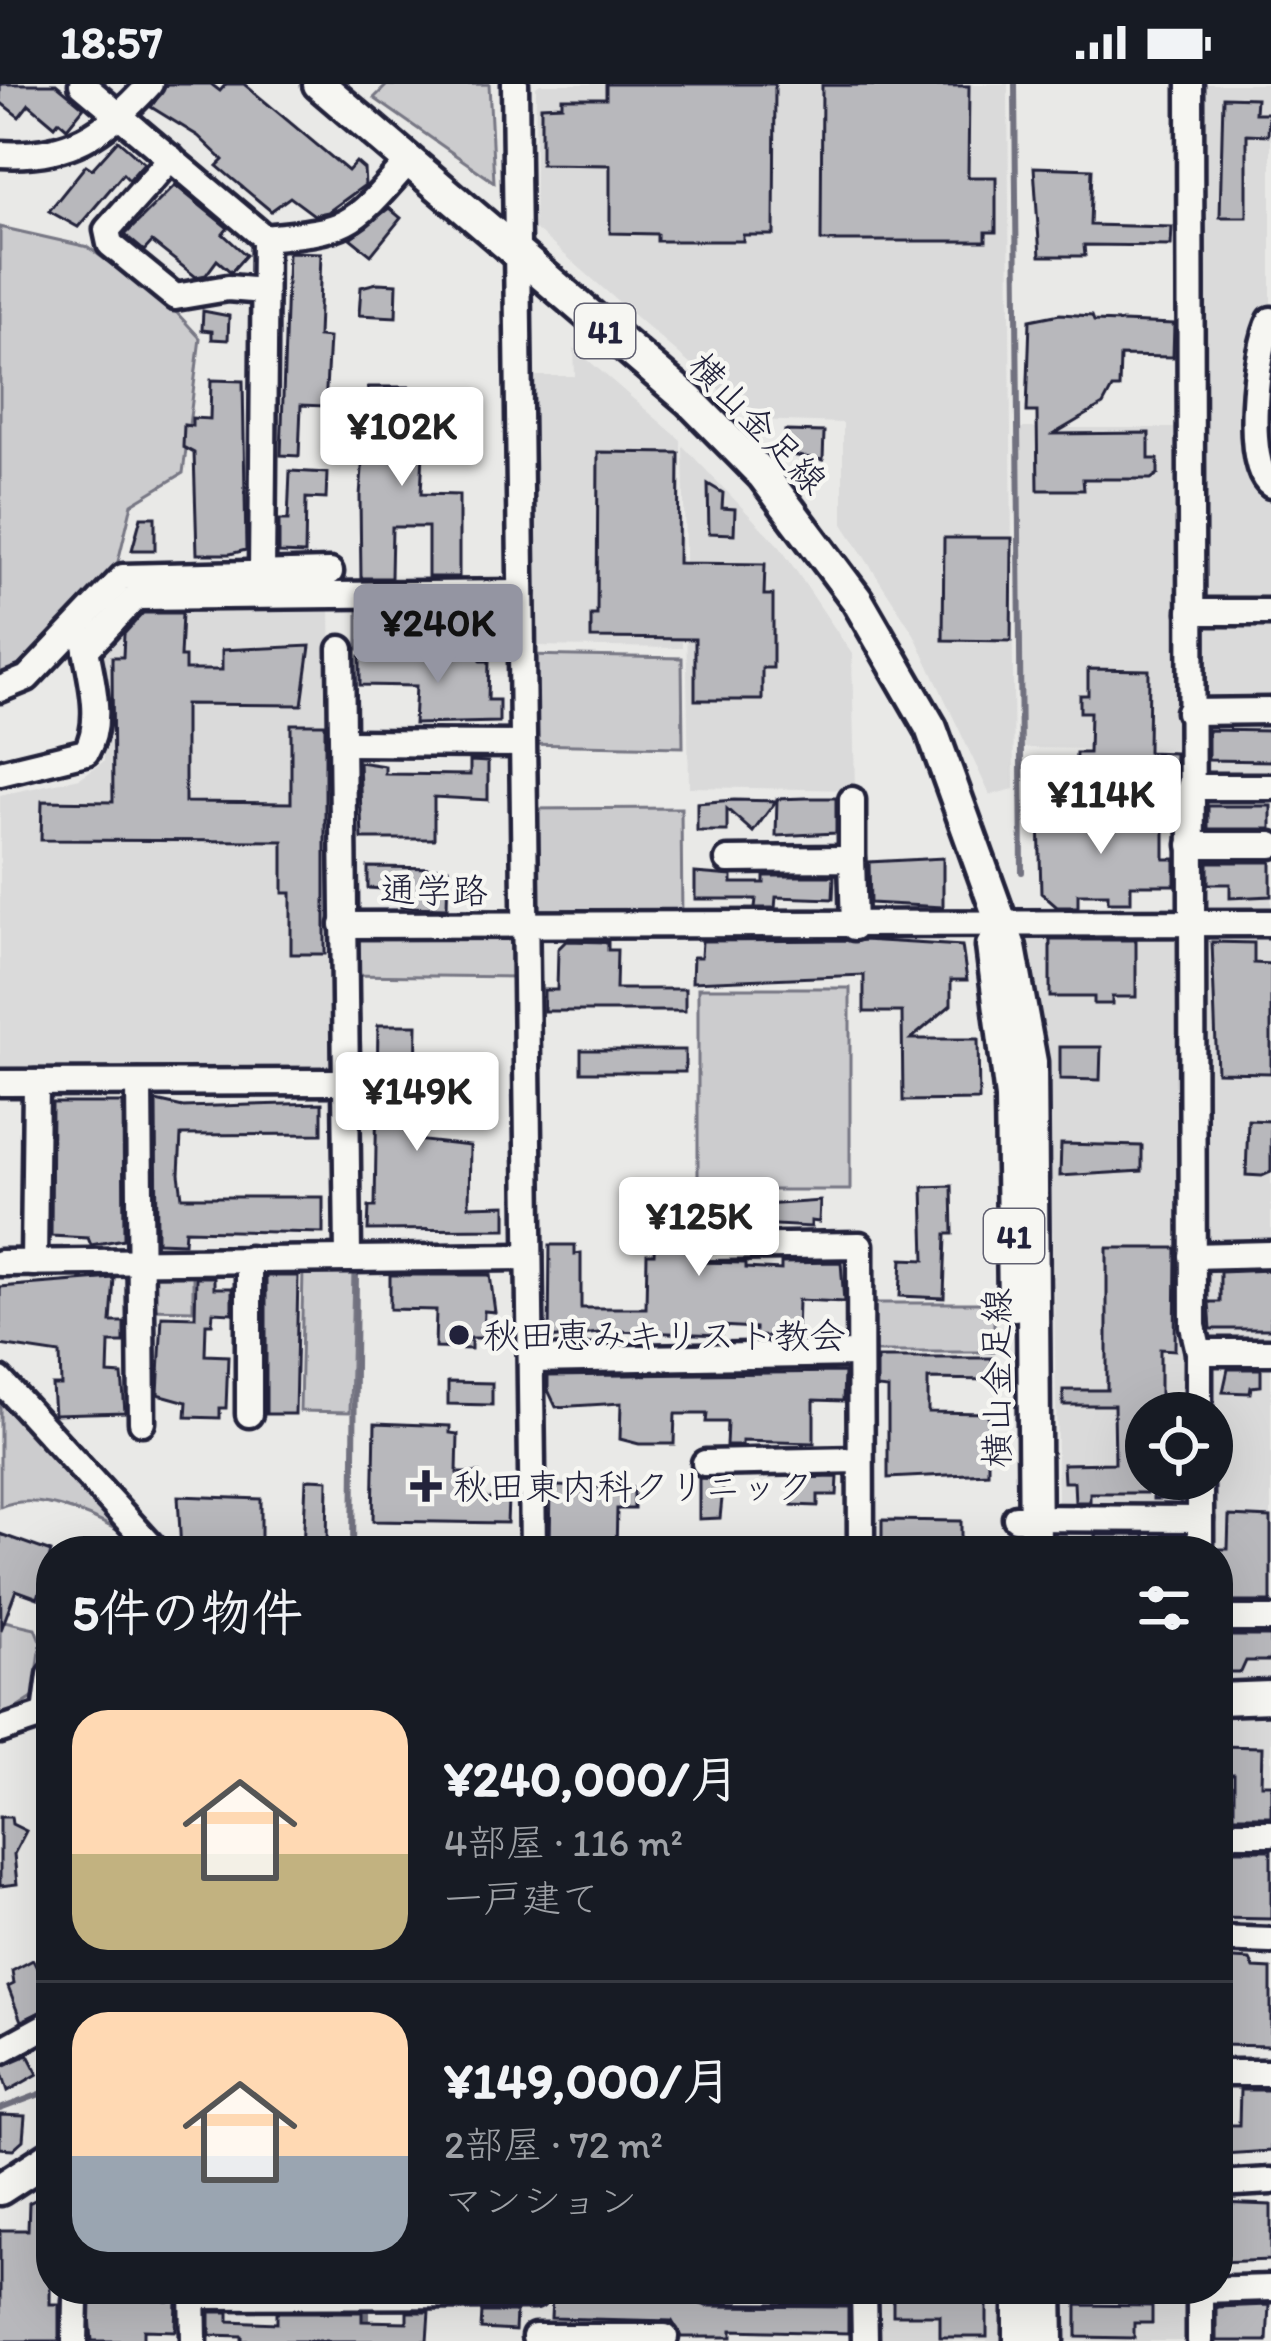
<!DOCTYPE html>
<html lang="ja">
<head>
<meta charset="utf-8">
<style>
  body { margin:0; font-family:Itim,"Klee One",sans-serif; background:#242831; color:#f1f3f6; height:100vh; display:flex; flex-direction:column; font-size:45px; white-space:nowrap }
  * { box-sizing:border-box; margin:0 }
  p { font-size:39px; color:#9ea1a6 }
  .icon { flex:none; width:66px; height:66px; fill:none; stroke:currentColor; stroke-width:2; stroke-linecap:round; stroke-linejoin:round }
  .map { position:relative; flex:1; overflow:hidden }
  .sheet { position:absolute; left:36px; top:1452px; width:1197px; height:768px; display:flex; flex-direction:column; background:#171b24; border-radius:48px; box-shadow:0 12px 48px #0002 }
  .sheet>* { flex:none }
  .fabs { position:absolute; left:1125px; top:1308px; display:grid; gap:24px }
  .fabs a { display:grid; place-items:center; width:108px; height:108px; border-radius:50%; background:#171b24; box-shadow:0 12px 48px #0002; font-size:60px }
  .price { position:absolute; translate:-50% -102px; padding:0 27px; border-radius:12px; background:#fff; color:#222; font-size:39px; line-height:78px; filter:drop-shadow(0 3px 6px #0008) }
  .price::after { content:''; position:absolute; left:50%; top:72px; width:36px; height:27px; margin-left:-18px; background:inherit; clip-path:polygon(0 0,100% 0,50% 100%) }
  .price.current { background:#9495a2; color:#111 }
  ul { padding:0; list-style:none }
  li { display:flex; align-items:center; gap:36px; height:300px; padding:0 36px }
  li+li { border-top:3px solid #363941 }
  li span { display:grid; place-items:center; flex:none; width:336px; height:240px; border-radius:36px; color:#555 }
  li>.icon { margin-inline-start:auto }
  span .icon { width:144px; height:144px; fill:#fffc; stroke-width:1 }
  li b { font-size:51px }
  h2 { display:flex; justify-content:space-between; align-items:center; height:144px; padding:0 36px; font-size:51px }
  .status { display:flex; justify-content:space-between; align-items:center; height:84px; padding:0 60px; background:#171b24; direction:ltr }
  .status svg { height:33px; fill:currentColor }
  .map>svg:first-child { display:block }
</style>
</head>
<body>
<div class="status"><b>18:57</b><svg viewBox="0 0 49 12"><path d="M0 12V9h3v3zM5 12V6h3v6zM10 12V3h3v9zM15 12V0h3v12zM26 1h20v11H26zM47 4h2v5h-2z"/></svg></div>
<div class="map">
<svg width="1271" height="2257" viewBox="0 0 1271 2257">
  <rect width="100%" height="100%" fill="#e9e9e7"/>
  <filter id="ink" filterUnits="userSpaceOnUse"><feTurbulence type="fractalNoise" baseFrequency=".00833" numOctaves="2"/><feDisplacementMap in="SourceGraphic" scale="24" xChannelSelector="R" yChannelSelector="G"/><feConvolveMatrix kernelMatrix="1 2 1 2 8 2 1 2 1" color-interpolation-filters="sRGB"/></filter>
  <g filter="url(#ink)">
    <!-- built -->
    <g fill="#dadada" fill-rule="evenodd">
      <polygon points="540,0 1008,0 1014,705 990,711 914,550 843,440 843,339 754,336 534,144 536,3"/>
      <polygon points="1199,0 1271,0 1271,524 1205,517"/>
      <polygon points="574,264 681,356 682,564 532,562 529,292 575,292"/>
      <polygon points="1021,344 1178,344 1179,666 1024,664"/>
      <polygon points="683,362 780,463 852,570 855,706 689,703"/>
      <polygon points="136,519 330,521 337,986 0,987 0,711 80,694 104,677 94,565"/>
      <path d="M1271,540V1848H1218V1467H1059L1050,1023L1025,826L1196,828L1195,541ZM1146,1329H1212V1395H1146Z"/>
      <polygon points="868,2205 1195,2205 1198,2257 868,2257"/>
    </g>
    <!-- green -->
    <g fill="#ccccce" stroke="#777784" stroke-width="3">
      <polygon points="489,0 494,98 374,14 387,1"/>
      <polygon points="0,143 88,163 177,229 200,254 183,389 132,420 116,486 19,589 0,598"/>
      <polygon points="358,515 510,516 509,566 358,565"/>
      <polygon points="522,571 682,574 683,663 522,660"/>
      <polygon points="681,724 682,838 524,844 524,893 343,891 343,836 523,844 524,725"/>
      <rect x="698" y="904" width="152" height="202"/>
      <polygon points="353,1184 350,1328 300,1327 303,1185"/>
      <polygon points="161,1185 193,1186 193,1226 150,1225 150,1197"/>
      <rect x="868" y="1219" width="126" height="49"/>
      <path d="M0,1305L143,1462C108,1438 41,1405 0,1423Z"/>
      <polygon points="0,1536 35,1544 41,1559 34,1613 0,1635"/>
    </g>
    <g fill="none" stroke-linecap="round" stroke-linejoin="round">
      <!-- stream -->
      <g stroke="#71717f" stroke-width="6">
        <polyline points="1015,0 1022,788"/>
        <polyline points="356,873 361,1011 357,1034"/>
        <polyline points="0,1012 20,1012"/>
        <polyline points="52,1012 124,1012"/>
        <polyline points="155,1012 337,1011"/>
        <polyline points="353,1467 356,1188"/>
        <polyline points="0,2025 51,2006"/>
        <polyline points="366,2221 366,2257"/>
      </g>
    </g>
    <!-- building -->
    <g fill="#b8b8bc" stroke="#22223b" stroke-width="3">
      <polygon points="0,0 56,0 84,23 67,44 59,37 55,42 29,20 19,33 0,18"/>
      <polygon points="167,0 211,0 220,7 226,0 244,0 348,87 356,78 364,85 365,101 328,128 314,131 290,113 271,127 217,82 223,76 198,52 151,23"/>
      <polygon points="606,0 775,0 774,151 743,151 743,157 657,157 657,150 610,149 610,81 541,80 541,22 562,21 562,14 606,14"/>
      <polygon points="822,1 969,2 968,93 996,93 996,148 986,148 986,157 821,157"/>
      <polygon points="1223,13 1256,14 1255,29 1269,29 1268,51 1247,50 1247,133 1220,133"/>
      <polygon points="118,56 144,79 129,96 123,90 78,143 49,127 86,81 92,85"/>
      <polygon points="1034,83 1092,85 1090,141 1172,143 1171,162 1084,161 1085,172 1040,172"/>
      <polygon points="175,101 228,144 223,150 246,171 231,188 217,176 206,191 196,193 152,158 144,167 125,151"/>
      <polygon points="389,124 401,134 371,171 350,154"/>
      <polygon points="288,168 321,169 318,253 329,254 325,322 301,321 299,372 281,371"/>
      <polygon points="377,199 397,200 396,233 359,231 361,203"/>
      <polygon points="203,227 229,232 228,256 212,255 212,247 202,246"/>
      <polygon points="1060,230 1092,232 1094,237 1174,240 1173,273 1120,272 1119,304 1112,304 1103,321 1054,350 1149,349 1149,375 1158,375 1158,390 1151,395 1083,395 1084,406 1038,406 1037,328 1027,328 1030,236"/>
      <polygon points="211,296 243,297 246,466 230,470 197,470 194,369 183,363 184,341 192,342 192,334 210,335"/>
      <polygon points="368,303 409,303 408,347 443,348 442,369 423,368 421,410 459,411 459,493 428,493 428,443 392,443 391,494 361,494 360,412"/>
      <polygon points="785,347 824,348 823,376 791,371 791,364 785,364"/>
      <polygon points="598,368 679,369 678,479 765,480 764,511 773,511 773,584 762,584 762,616 695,616 695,555 591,554 591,531 597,531"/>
      <polygon points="290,387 327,389 326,415 306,414 305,470 279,469 279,436 288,436"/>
      <polygon points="708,400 723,409 722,424 735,425 734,450 709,449"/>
      <polygon points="141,433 155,433 155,466 132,466"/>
      <polygon points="944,454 1012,454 1011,557 943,556"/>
      <polygon points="143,529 182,529 180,573 185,573 185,586 222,586 222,566 310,562 302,621 185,620 185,718 291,719 291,640 325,640 325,870 291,870 291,809 283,809 283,757 41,756 42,717 113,718 112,573 123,573 124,550"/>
      <polygon points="481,571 481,577 489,577 488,616 499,616 499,638 414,640 416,602 360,601 360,572"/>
      <polygon points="1088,585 1149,586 1148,668 1175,669 1174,699 1098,691 1098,699 1075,699 1076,669 1089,669 1090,628 1080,628 1080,611 1088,611"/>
      <polygon points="1208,646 1271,647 1271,677 1208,676"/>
      <polygon points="470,677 488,678 488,716 434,713 434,755 362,755 359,678 385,682 385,690 470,691"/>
      <polygon points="806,714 836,714 836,749 776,752 777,715"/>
      <polygon points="734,716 776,717 753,748 727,725 727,747 697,747 697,719"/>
      <rect x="1208" y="722" width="63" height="23"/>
      <polygon points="1039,731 1164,735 1164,775 1175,775 1175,801 1131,801 1131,818 1108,818 1108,810 1078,810 1078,823 1057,823 1041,809"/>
      <polygon points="943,774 943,823 870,819 869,778"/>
      <polygon points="1208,778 1271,778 1271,812 1230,814 1230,800 1208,800"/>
      <polygon points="368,783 448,784 447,824 401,823 402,806 368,804"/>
      <polygon points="695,789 732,792 732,799 764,799 764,792 834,792 833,815 776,813 775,824 755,824 756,815 695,815"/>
      <polygon points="863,856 962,862 967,896 951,896 951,921 911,955 978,955 979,1016 903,1017 902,928 864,928 864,891 692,898 693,873 701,873 702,857"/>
      <polygon points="1050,856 1136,856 1136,913 1112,913 1112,920 1094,920 1094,913 1050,913"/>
      <polygon points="566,857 608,858 608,866 617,866 616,905 685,905 685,927 544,927 544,906 557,906 558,865"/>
      <polygon points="1212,858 1254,859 1254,879 1271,880 1271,989 1217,988"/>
      <polygon points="378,941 417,941 415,1056 470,1062 469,1122 506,1121 506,1145 368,1146 369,1123 375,1123"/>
      <polygon points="1060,963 1101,963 1100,996 1060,995"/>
      <rect x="581" y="966" width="104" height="22"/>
      <polygon points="156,1017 183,1023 322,1019 322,1050 181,1051 179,1090 182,1113 323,1113 323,1149 185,1146 184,1159 157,1158"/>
      <polygon points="52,1019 123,1019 124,1155 91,1161 88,1154 51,1152"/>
      <polygon points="1248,1036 1271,1037 1271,1088 1262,1092 1246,1091"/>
      <polygon points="1061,1060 1142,1062 1142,1087 1060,1092"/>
      <polygon points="952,1102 953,1150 946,1150 944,1214 900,1212 902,1175 925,1176 923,1103"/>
      <polygon points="654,1115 764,1121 820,1117 819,1138 811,1137 811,1143 725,1138 697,1150 690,1164 699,1178 746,1179 746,1184 781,1186 781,1179 841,1178 844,1218 798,1216 797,1253 755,1252 755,1244 721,1242 721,1251 615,1247 549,1255 550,1161 575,1161 575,1170 581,1169 581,1224 646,1224 647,1170 654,1170 655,1141 647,1141 647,1125 654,1125"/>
      <polygon points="1107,1164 1176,1164 1175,1266 1160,1265 1160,1329 1146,1329 1146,1409 1090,1409 1090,1418 1075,1418 1074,1398 1064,1398 1063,1380 1115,1379 1114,1321 1063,1321 1063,1306 1107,1306"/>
      <polygon points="1271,1186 1271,1245 1211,1245 1209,1218 1220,1218 1220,1188"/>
      <polygon points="390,1191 490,1191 495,1228 484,1227 483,1254 471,1254 471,1265 435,1264 436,1226 390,1225"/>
      <polygon points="266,1192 298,1192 295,1330 266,1330"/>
      <polygon points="196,1193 214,1193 214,1204 232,1204 232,1229 213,1228 212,1240 206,1240 205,1271 228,1272 226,1324 220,1324 220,1334 186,1333 187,1318 158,1310 162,1232 195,1233"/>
      <polygon points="114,1194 111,1238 124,1238 124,1259 109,1259 108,1290 122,1291 125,1328 54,1330 52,1301 61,1301 60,1270 0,1261 0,1203"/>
      <polygon points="877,1274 992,1274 992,1296 928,1295 928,1328 988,1329 988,1389 888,1394 888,1305 877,1304"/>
      <polygon points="1228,1285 1261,1285 1261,1302 1251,1303 1250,1309 1223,1308"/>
      <polygon points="844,1288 843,1317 814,1316 814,1359 742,1357 742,1362 726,1362 727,1338 706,1338 707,1330 675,1330 674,1360 639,1360 620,1355 621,1319 556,1323 548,1306 548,1292"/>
      <polygon points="448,1298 492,1299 492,1321 448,1320"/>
      <polygon points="375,1339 450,1342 450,1349 458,1350 457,1389 479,1389 478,1414 508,1415 507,1439 373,1437"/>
      <polygon points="838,1393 837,1411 818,1411 818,1422 792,1421 793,1394"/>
      <polygon points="699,1394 724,1395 720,1434 699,1435"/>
      <polygon points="310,1395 328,1396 327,1464 322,1467 303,1467 306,1396"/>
      <rect x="1153" y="1395" width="25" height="20"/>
      <polygon points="551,1402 634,1404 634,1425 617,1425 616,1467 555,1465 550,1459"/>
      <polygon points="178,1412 261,1415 261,1467 181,1467"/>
      <polygon points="1229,1432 1271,1434 1271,1518 1218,1518 1218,1465 1228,1465"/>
      <polygon points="882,1436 961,1437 961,1460 882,1460"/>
      <polygon points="0,1450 51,1468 38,1514 16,1506 1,1546"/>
      <rect x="1095" y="1451" width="49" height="16"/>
      <polygon points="1223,1552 1271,1552 1271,1577 1246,1577 1241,1588 1218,1588 1218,1557"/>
      <polygon points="1218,1662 1262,1663 1261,1700 1271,1700 1271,1732 1234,1732 1234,1690 1220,1690"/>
      <polygon points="0,1733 11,1733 12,1740 26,1747 14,1770 17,1800 0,1802"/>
      <polygon points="1219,1766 1271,1766 1271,1835 1218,1834"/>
      <polygon points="1218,1874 1250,1876 1254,1884 1271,1885 1271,1962 1218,1961"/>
      <polygon points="33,1876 44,1898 51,1894 51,1923 21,1937 8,1903 14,1900 12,1887"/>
      <polygon points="28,1971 38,1990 8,2007 0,1983"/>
      <polygon points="1240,2006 1271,2006 1271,2067 1223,2070 1218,2041 1239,2041"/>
      <polygon points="0,2031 25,2032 23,2056 13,2065 0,2064"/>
      <polygon points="51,2108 50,2220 59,2220 59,2257 0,2257 0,2146 28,2146 29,2119"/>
      <polygon points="1218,2119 1271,2121 1271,2176 1218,2178"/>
      <polygon points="88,2205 166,2205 166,2217 177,2217 176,2247 144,2246 144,2257 92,2257"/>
      <polygon points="947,2208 987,2208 987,2253 940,2253 940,2231 893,2231 893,2212"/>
      <polygon points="691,2213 706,2222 848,2223 848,2249 732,2246 732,2253 681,2253 672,2237 551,2234 552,2214"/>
      <polygon points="1077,2221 1152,2222 1152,2239 1134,2239 1134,2254 1077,2253"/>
      <polygon points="1269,2221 1267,2257 1216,2257 1216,2223"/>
      <polygon points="210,2228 229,2228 229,2237 277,2239 277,2228 362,2228 362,2237 407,2238 407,2228 429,2228 427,2257 242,2257 242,2252 210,2251"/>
      <polygon points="482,2228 516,2228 515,2247 481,2245"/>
    </g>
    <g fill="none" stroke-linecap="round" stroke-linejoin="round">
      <!-- minor casing -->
      <g stroke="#22223b" stroke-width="33">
        <g id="minor">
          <path d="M82,0L265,154C352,145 350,144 408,78"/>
          <polyline points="515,0 533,1467"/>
          <polyline points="1190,0 1193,1242 1199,1268 1199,1329"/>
          <path d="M0,70C69,74 105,50 150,0"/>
          <polyline points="171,74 107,146 110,160 175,213 228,204 264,207"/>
          <path d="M1271,236C1256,263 1243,383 1271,401"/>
          <polyline points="262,489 265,154"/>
          <polyline points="1191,528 1271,528"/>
          <polyline points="341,565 348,1173"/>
          <polyline points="86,566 136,513 521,509"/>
          <polyline points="0,605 27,594 123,493 330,488"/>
          <polyline points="1189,628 1271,627"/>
          <polyline points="343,659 522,660"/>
          <path d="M0,689L86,668C105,636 90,590 84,555"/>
          <polyline points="1190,703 1271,703"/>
          <polyline points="852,716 852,775"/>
          <polyline points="1074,717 1192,719"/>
          <polyline points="1191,761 1271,761"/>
          <polyline points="728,776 852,775 854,843"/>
          <polyline points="343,841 1271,839"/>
          <polyline points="0,999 343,998"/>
          <polyline points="139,999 142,1338"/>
          <polyline points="706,1163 860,1161 861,1467"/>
          <polyline points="1192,1172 1271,1170"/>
          <polyline points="249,1175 249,1330"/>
          <polyline points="0,1179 529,1173"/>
          <polyline points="34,1179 36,999"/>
          <polyline points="1199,1268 1271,1268"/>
          <polyline points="532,1276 858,1270"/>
          <polyline points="0,1296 156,1467"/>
          <polyline points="705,1379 860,1376"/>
          <polyline points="1200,1395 1200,1467"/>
          <polyline points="1016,1434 1200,1435"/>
          <polyline points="1218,1535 1271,1535"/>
          <polyline points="46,1629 51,1591"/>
          <polyline points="0,1646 51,1629"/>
          <polyline points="1218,1749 1271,1749"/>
          <polyline points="1218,1855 1271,1857"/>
          <polyline points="0,1967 51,1939"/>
          <polyline points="1218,1989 1271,1989"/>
          <polyline points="1218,2100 1271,2097"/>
          <polyline points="193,2205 194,2257"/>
          <polyline points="864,2205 865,2257"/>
          <polyline points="1200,2205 1200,2257"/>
          <polyline points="706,2206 864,2207"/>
          <polyline points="1200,2206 1271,2204"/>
          <polyline points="193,2212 534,2211"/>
          <polyline points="535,2253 665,2253"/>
          <polyline points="75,2257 76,2216"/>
        </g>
      </g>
      <!-- major casing -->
      <g stroke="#22223b" stroke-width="39">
        <g id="major">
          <polyline points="319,0 690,317 763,391 857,516 931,644 1010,863 1031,978 1035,1467"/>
          <polyline points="992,862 1011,1014 1014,1221"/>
          <polyline points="1218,1615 1271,1613"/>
          <polyline points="0,2105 51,2072"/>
          <polyline points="1020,2205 1020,2257"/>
          <polyline points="1047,2205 1048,2257"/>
        </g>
      </g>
      <!-- minor -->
      <use href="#minor" stroke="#f6f6f2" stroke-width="24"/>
      <!-- major -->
      <use href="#major" stroke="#f6f6f2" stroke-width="30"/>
    </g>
  </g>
  <!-- markers -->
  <g fill="#22223b" stroke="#f6f6f2" stroke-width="4.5">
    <circle cx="459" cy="1251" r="12"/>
    <path d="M420 1384h12v12h12v12h-12v12h-12v-12h-12v-12h12z"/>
  </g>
  <g text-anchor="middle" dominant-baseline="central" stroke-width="9" stroke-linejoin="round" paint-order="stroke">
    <!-- shield labels -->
    <g fill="#f6f6f2" stroke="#626272" stroke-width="3">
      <rect x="575" y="220" width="60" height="54" rx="9"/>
      <rect x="984" y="1125" width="60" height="54" rx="9"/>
    </g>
    <g font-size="33" font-weight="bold" fill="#22223b">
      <text x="605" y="247">41</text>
      <text x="1014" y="1152">41</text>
    </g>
    <!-- street labels -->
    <g font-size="36" fill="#22223b" stroke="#f6f6f2">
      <text transform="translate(758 339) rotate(46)">横山金足線</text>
      <text transform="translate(434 806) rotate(1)">通学路</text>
      <text transform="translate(996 1294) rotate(-90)">横山金足線</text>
    </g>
    <!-- poi labels -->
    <g font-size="36" fill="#22223b" stroke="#f6f6f2" text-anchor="start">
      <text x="483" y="1251">秋田恵みキリスト教会</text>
      <text x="453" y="1402">秋田東内科クリニック</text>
    </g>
  </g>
</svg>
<div class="fabs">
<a><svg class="icon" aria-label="locate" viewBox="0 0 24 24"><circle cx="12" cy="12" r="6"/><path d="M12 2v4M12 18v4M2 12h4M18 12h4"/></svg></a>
</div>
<b class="price" style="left:402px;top:405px">¥102K</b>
<b class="price current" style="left:438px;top:602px">¥240K</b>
<b class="price" style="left:1101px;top:773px">¥114K</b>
<b class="price" style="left:417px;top:1070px">¥149K</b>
<b class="price" style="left:699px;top:1195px">¥125K</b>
<section class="sheet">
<h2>5件の物件<svg class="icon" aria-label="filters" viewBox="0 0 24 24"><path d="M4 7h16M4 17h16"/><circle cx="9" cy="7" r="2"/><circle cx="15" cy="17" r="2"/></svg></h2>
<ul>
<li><span style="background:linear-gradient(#ffd9b3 60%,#c2b280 0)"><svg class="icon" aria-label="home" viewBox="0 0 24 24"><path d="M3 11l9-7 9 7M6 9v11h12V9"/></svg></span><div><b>¥240,000/月</b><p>4部屋 · 116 m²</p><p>一戸建て</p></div></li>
<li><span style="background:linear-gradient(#ffd9b3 60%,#9aa5b1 0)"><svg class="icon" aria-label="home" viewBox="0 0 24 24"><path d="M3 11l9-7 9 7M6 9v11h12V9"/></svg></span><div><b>¥149,000/月</b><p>2部屋 · 72 m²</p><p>マンション</p></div></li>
</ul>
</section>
</div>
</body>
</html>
